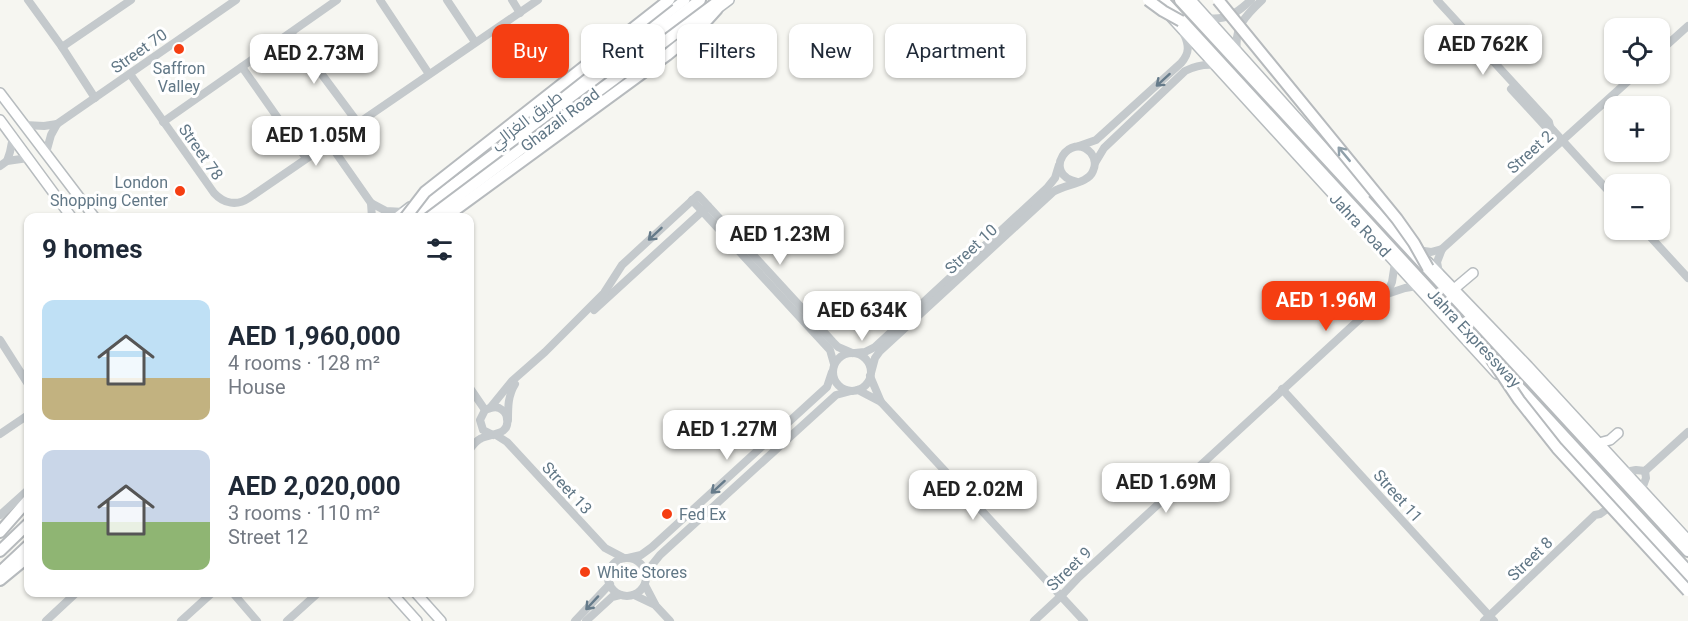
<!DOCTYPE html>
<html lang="en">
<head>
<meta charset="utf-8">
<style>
  body { margin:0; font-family:Roboto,Cairo,sans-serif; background:#f2f2f3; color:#1f2937; height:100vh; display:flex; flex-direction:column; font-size:22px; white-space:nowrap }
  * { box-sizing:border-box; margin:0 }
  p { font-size:20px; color:#747a83 }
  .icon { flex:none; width:33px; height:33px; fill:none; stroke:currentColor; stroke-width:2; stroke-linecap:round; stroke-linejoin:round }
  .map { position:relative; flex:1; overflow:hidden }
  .drawer { position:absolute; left:24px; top:213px; width:450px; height:384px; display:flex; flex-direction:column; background:#fff; border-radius:12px; box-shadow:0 2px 4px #0004 }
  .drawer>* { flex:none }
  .hud { position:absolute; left:492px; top:24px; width:570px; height:54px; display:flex; gap:12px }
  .fabs { position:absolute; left:1604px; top:18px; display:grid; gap:12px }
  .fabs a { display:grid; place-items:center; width:66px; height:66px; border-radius:12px; background:#fff; box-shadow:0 2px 4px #0004; font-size:30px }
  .price { position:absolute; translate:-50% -51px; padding:0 14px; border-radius:12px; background:#fff; color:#222; font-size:20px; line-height:39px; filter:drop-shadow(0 2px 3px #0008) }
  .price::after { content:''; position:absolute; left:50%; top:36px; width:18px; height:14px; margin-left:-9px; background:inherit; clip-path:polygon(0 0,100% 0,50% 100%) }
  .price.on { background:#f53e12; color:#fff }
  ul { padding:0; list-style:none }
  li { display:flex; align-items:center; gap:18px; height:150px; padding:0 18px }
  li span { display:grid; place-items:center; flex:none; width:168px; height:120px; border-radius:12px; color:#555 }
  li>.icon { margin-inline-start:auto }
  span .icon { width:72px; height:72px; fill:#fffc; stroke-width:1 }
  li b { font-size:26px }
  h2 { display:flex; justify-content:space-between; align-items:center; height:72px; padding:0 18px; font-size:26px }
  .tag { padding:0 21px; border-radius:12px; background:#fff; box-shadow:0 2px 4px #0004; font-size:21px; line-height:54px }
  .tag.on { background:#f53e12; color:#fff }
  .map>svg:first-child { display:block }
</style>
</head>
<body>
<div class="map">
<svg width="1688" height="621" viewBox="0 0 1688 621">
  <rect width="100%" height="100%" fill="#f6f6f1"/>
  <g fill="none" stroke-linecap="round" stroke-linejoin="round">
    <!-- major casing -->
    <g stroke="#b7bcbf" stroke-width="12">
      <g id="major">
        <polyline points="1191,0 1365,194"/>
        <polyline points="1171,17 1497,374"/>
        <polyline points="681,36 729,0"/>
        <polyline points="0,93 95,218"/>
        <polyline points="0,120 72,218"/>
        <polyline points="500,140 685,0"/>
        <polyline points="396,218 410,207"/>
        <polyline points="1427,261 1528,366 1688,540"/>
        <polyline points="1454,289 1473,273"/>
        <polyline points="1547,429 1688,581"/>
        <polyline points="1599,443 1610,440 1618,433"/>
        <polyline points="391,592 417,621"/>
        <polyline points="415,592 441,621"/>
      </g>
    </g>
    <!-- highway casing -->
    <g stroke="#b6babd" stroke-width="14">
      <g id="highway">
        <polyline points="1163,0 1688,571"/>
        <polyline points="1180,0 1688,551"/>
        <polyline points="409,218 700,0"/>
        <polyline points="429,218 720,0"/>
        <polyline points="444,218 667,55 699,29 717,9"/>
        <polyline points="0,532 28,500"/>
        <polyline points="0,551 28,524"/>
        <polyline points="0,572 28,546"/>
        <polyline points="0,580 28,557"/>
      </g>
    </g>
    <!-- minor -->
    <g stroke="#c4c9cc" stroke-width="8">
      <polyline points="28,0 62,47 95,98"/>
      <polyline points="380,0 429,74"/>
      <polyline points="447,0 475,42"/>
      <polyline points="512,0 520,13"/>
      <polyline points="1437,0 1549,122 1550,127 1614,197"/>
      <path d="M1207,18C1227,21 1238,12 1251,0"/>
      <polyline points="291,33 358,123"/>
      <polyline points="62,47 131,0"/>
      <path d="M1237,50C1234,27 1246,15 1262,0"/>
      <polyline points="1659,52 1688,26"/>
      <polyline points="242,67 306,158"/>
      <path d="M130,74L214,193C224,204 237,206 249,198L538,0"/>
      <polyline points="1511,89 1545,126 1550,127"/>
      <polyline points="163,122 337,0"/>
      <polyline points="25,125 44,126 57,124"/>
      <polyline points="329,143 371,203 386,211 404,212"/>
      <path d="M1079,146L1096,140L1181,63C1190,53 1189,45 1184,34"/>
      <polyline points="46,153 51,135 57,124 236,0"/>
      <polyline points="7,161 10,152 13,137"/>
      <path d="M1095,163L1104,148L1185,71C1195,66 1203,64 1214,65"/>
      <polyline points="0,166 7,161 28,158"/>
      <polyline points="692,200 830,350 834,364"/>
      <polyline points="371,203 372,218"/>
      <polyline points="1644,230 1688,278"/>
      <polyline points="1417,250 1431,252 1442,249"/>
      <polyline points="1439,273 1437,262 1442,249 1636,74"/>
      <polyline points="1387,294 1392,282 1395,263"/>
      <polyline points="594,310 708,206"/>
      <polyline points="0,340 28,384"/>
      <circle cx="852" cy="372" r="19"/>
      <polyline points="855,353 865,352 875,347 1047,188 1055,178 1059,165"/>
      <path d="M871,373L875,358L880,351L1053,192C1065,184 1088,184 1093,171C1096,165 1095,158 1091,153C1071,130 1040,174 1077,182"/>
      <polyline points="870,376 881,402"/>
      <polyline points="470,388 485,410"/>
      <polyline points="1282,389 1494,621"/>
      <polyline points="858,390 881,402 1084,621"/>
      <polyline points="490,408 512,381 545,352 604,293 622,265 698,195 833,342 838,347 852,353"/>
      <path d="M508,420C508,407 508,395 515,384"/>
      <polyline points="0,434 28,415"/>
      <polyline points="496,435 507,442 605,548 624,558"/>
      <path d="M470,449C473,445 476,441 480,439C490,433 510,436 507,419C507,414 503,410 499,408C494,406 490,408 485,410L480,420L483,430L493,435"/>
      <polyline points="1625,472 1636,470 1645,471 1688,432"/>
      <polyline points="1642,489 1646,478 1645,471"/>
      <polyline points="0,515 28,490"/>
      <circle cx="627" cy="577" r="19"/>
      <polyline points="628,558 641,555 652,547 827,387 832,372"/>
      <polyline points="646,577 652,565 660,555 836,395 851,391"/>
      <polyline points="645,585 656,606 670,621"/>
      <polyline points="232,592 257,621"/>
      <polyline points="634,595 655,605"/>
      <polyline points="46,621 77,592"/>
      <polyline points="181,621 213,592"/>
      <polyline points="287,621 319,592"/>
      <polyline points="575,621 610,584"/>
      <polyline points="586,621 612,597 620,595"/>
      <polyline points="1034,621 1061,596 1079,577 1387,294 1405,288 1417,286"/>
      <polyline points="1484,621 1595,515 1600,514 1614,504"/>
    </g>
    <!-- major -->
    <use href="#major" stroke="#fff" stroke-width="9"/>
    <!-- highway -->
    <use href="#highway" stroke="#fff" stroke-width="10"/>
    <!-- highway-bridge casing -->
    <g stroke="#b6babd" stroke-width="14" stroke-linecap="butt">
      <g id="highway-bridge">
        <polyline points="1148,0 1163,11 1181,21"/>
        <polyline points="1218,0 1397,219 1414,243 1428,268"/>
        <polyline points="405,218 425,192 669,0"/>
        <polyline points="1486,351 1519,400 1557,448 1688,591"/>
      </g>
    </g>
    <!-- highway-bridge -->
    <use href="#highway-bridge" stroke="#fff" stroke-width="10"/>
  </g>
  <!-- one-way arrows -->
  <defs><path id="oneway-shaft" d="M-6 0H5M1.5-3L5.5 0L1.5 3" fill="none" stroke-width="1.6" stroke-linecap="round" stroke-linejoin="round" transform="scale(1.5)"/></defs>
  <g stroke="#667b8a">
    <use href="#oneway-shaft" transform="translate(1163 80) rotate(138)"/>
    <use href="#oneway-shaft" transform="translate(655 234) rotate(137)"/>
    <use href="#oneway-shaft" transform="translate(718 487) rotate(138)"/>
    <use href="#oneway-shaft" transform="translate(592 603) rotate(133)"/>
  </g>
  <use stroke="#90a0aa" href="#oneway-shaft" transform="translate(1344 154) rotate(-130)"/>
  <!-- markers -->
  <g fill="#f53e12" stroke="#fff" stroke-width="2">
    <circle cx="179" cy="49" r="6"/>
    <circle cx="180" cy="191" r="6"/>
    <circle cx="667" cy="514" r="6"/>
    <circle cx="585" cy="572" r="6"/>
  </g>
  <g text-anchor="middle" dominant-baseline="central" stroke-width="6" stroke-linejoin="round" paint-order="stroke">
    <!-- street labels -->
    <g font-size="16" fill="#617786" stroke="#fff">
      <text transform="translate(139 51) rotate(-35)">Street 70</text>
      <text transform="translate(526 120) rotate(-37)">طريق الغزالي</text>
      <text transform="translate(560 120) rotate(-37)">Ghazali Road</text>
      <text transform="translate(201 152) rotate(55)">Street 78</text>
      <text transform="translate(1530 152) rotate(-42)">Street 2</text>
      <text transform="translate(1360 225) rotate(47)">Jahra Road</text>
      <text transform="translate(971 249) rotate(-43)">Street 10</text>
      <text transform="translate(1474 338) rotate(47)">Jahra Expressway</text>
      <text transform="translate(567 488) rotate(47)">Street 13</text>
      <text transform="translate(1398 496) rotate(48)">Street 11</text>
      <text transform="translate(1530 559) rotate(-44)">Street 8</text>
      <text transform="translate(1069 569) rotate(-44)">Street 9</text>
    </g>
    <!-- poi labels -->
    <g font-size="16" fill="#617786" stroke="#fff" text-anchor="start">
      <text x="179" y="68" text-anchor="middle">Saffron<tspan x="179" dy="18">Valley</tspan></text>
      <text x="168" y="182" text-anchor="end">London<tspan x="168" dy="18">Shopping Center</tspan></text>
      <text x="679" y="514">Fed Ex</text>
      <text x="597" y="572">White Stores</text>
    </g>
  </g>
</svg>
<div class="fabs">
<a><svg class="icon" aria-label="locate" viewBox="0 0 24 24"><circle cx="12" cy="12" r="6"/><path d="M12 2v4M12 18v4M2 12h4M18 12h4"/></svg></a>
<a>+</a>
<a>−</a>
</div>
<b class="price" style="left:1483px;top:76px">AED 762K</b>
<b class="price" style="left:314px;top:85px">AED 2.73M</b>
<b class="price" style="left:316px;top:167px">AED 1.05M</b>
<b class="price" style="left:780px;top:266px">AED 1.23M</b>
<b class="price on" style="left:1326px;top:332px">AED 1.96M</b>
<b class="price" style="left:862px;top:342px">AED 634K</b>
<b class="price" style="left:727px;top:461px">AED 1.27M</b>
<b class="price" style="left:1166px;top:514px">AED 1.69M</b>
<b class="price" style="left:973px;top:521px">AED 2.02M</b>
<div class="hud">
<a class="tag on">Buy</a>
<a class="tag">Rent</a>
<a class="tag">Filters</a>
<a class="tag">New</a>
<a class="tag">Apartment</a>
</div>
<section class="drawer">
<h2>9 homes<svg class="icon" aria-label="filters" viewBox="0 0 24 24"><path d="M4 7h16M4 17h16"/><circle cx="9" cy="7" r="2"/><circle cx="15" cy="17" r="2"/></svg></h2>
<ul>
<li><span style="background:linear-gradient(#bfe0f5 65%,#c2b280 0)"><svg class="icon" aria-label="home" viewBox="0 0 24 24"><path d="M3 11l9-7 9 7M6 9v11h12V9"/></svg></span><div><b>AED 1,960,000</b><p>4 rooms · 128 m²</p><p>House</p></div></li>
<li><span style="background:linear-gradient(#c9d6e8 60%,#8fb573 0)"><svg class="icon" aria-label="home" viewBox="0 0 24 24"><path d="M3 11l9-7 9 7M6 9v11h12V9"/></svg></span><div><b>AED 2,020,000</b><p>3 rooms · 110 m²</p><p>Street 12</p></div></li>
</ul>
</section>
</div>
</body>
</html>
